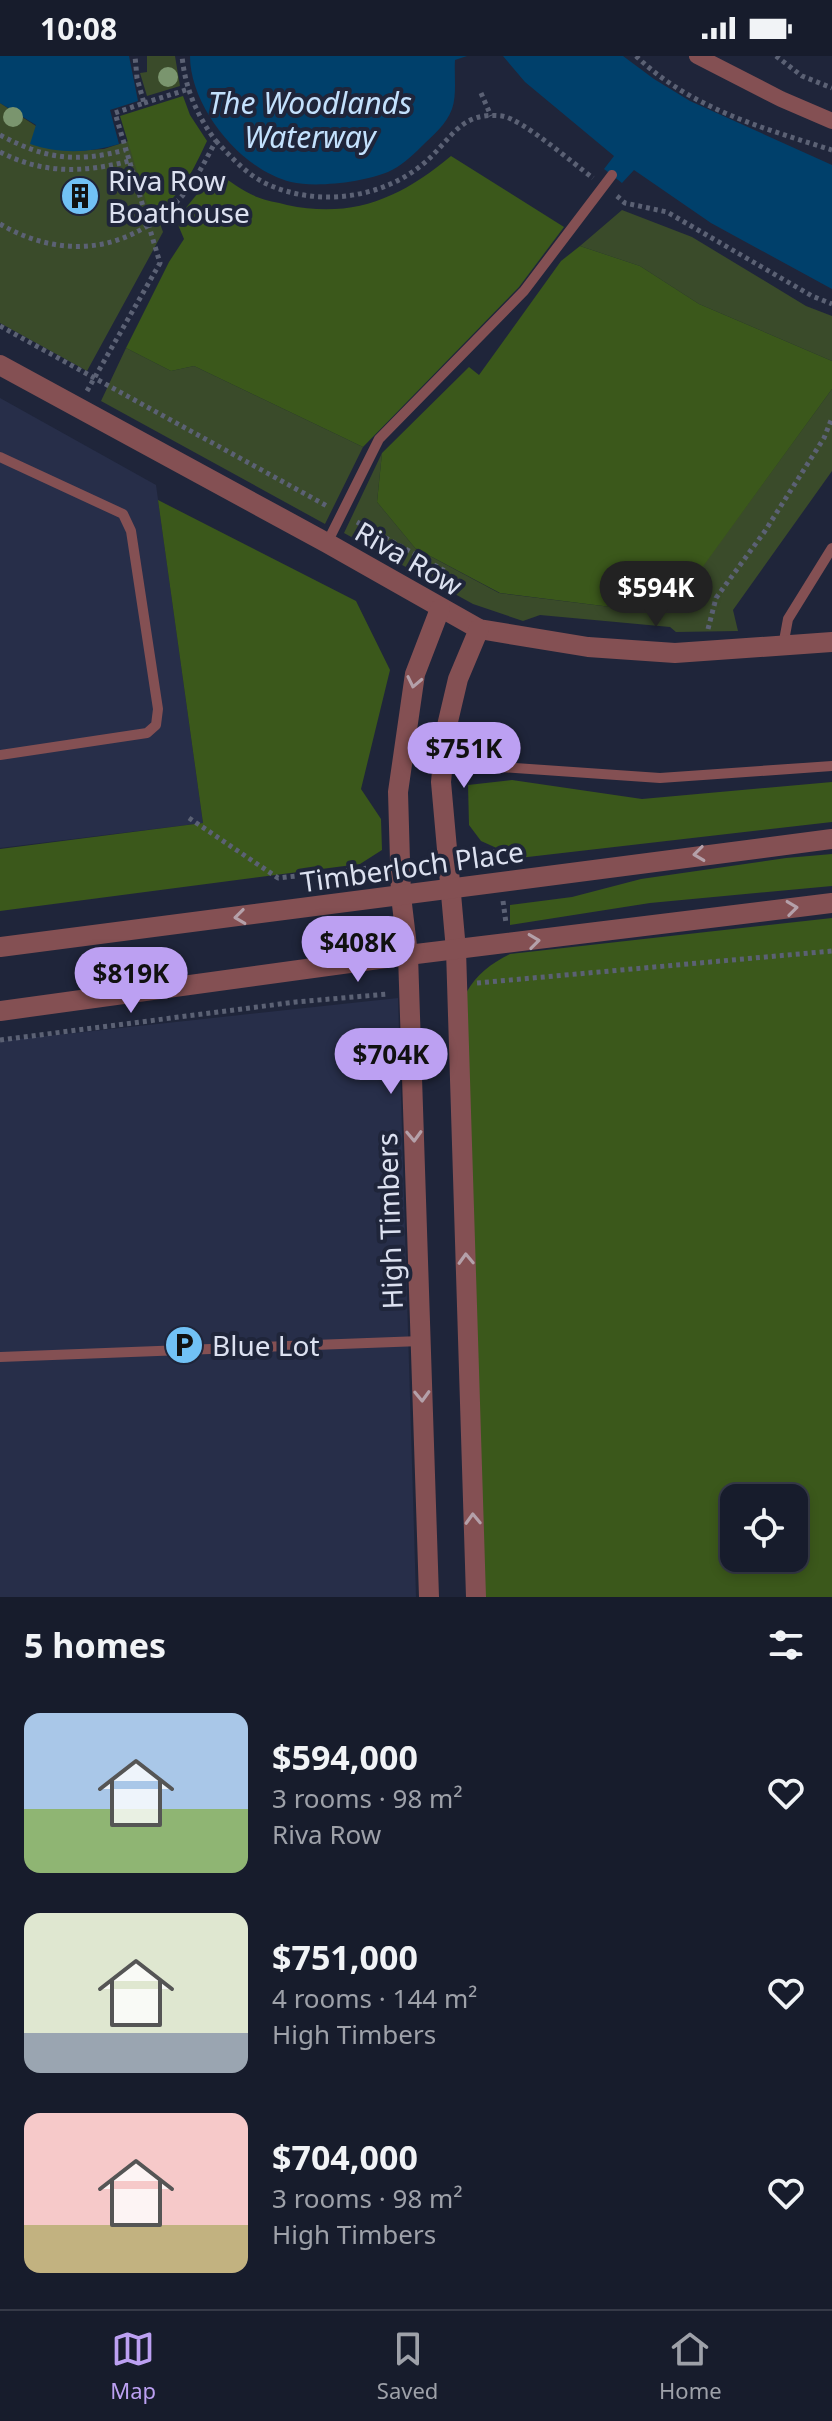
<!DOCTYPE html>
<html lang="en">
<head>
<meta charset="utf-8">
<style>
  body { margin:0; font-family:"Noto Sans",sans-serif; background:#242938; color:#f1f3f6; height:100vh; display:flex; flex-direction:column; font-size:30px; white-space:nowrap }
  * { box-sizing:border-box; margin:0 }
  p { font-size:26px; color:#9ea1a9 }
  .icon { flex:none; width:44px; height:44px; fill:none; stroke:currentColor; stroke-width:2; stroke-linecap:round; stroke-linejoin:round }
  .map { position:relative; height:1541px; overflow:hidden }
  .side { display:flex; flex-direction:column; background:#171c2c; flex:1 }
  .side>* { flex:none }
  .controls { position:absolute; left:720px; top:1428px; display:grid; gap:16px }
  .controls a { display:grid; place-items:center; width:88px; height:88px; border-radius:16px; background:#171c2c; box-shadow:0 4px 12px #0003,0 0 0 2px #363a48; font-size:40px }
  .price { position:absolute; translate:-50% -68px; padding:0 18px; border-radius:28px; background:#bca0f2; color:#111; font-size:26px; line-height:52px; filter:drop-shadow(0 2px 4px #0008) }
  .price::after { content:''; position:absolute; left:50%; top:48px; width:24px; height:18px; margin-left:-12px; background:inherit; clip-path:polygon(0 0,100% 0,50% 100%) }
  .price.selected { background:#222; color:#fff }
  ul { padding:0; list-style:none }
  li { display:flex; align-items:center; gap:24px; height:200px; padding:0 24px }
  li span { display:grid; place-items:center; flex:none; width:224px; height:160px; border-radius:16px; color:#555 }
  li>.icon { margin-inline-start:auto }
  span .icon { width:96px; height:96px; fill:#fffc; stroke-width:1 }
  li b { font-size:34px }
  h2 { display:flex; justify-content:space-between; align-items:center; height:96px; padding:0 24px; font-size:34px }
  .status { display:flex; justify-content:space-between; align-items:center; height:56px; padding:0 40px; background:#171c2c; direction:ltr }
  .status svg { height:22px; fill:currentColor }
  .tab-bar { display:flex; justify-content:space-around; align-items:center; height:112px; border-top:2px solid #363a48; background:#171c2c; font-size:22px; color:#9ea1a9 }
  .tab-bar a { display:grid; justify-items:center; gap:4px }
  .tab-bar .selected { color:#bca0f2 }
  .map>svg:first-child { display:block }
</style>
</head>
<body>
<div class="status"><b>10:08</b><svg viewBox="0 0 49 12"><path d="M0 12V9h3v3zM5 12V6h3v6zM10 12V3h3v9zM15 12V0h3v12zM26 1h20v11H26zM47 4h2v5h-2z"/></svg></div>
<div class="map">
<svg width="832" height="1541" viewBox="0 0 832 1541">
  <rect width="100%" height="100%" fill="#1f253a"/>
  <!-- built -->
  <g fill="#272e49">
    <polygon points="0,342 156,429 203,767 0,792"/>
    <polygon points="398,942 416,1541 0,1541 0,985"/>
  </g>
  <!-- green -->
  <g fill="#3a4b2a">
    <polygon points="147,0 175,0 180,30 147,40 140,17 147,16"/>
    <polygon points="0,47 75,95 104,93 131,84 163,176 87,315 0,267"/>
    <polygon points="622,154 692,181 806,250 832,260 832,305 699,248 640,210 580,190"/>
    <polygon points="126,292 171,315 194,310 363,391 325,468 101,345"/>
    <polygon points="832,333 832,415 733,554 738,575 676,576 670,571 540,559 523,565 473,548 344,477 382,397 377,446 415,492 499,537 619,552 674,549"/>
  </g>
  <!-- forest -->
  <g fill="#3b581b" fill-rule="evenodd">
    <path d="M183,40L190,59L207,85C194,112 181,142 154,157L148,152L120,60Z"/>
    <path d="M451,100L564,171L519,231L363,391L194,310L171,315L126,292L169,206L184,183L176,164L215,116C229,124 242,135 257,141C266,145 277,146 287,149C353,163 401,142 451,100Z"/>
    <polygon points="580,190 640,210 699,248 832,305 832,333 675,549 619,552 500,537 415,492 377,446 382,397 469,311 479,319 561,205"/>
    <polygon points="158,444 356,545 390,614 361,733 381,763 382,794 360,808 0,855 0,793 203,767"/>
    <polygon points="512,724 642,743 832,726 832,766 519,802 481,785 469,769 468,729"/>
    <polygon points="832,798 832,830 650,847 510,869 510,849 572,841 641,823 786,802"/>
    <path d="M832,862V1541H484L466,937C477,918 490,908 510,898ZM734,1442H794V1502H734Z"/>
  </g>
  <!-- water -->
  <g fill="#00406b">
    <path d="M0,0H129L138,45L110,54L119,88C90,97 59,98 30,88L36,69L0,47Z"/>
    <path d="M190,0H467L455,4C454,19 457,39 452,53C446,69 433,79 421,91C412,100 400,111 388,116C364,126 316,132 291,126C241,114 190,51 190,0Z"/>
    <polygon points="503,0 623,0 654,23 690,45 832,109 832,233 711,167 634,114 622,127 604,113 614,100 525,26"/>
  </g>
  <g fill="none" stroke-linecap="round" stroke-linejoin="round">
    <!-- path -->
    <g stroke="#5b6174" stroke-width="5" stroke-dasharray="4 4" stroke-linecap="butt">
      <path d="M636,0C690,52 762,72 832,94"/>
      <polyline points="776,0 802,20 832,32"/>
      <polyline points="481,37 491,60"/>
      <polyline points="144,47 189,33"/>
      <path d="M0,79C45,103 76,107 125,94"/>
      <path d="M216,85C231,101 247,119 267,128C317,151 381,143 423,108C452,84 459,55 502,60C522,63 574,108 593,122"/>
      <path d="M0,96C43,118 83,117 129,105"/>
      <polyline points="617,140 625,147 667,156 812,240 832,248"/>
      <path d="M0,168C67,207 138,195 188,133C199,118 207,101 216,85C197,60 185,32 182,0"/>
      <polyline points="0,270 327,450"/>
      <polyline points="87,335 160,207 115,57 144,47 137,22 135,0"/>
      <polyline points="357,466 445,515 438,527"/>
      <polyline points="708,573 716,542 765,475 824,382 832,362"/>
      <polyline points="189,762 278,822 378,811"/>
      <polyline points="468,800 494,796 496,808"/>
      <polyline points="503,845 506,867"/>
      <polyline points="477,927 832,895"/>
      <polyline points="0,984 296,946 388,938"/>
    </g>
    <!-- service -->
    <g stroke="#845053" stroke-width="10">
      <polyline points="0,401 123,458 131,475 158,653 156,669 147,677 0,699"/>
      <polyline points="327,487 379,383 524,235 612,119"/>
      <polyline points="783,590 788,563 832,492"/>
      <polyline points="442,707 660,722 832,710"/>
      <polyline points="0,1301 421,1285"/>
    </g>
    <!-- pedestrian -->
    <polyline stroke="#845053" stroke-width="16" points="697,0 781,43 832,65"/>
    <!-- minor -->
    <g stroke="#845053" stroke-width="20">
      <polyline points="0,309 327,487 479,573 588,591 675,597 832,586"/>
      <polyline points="429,1541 408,899 401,840 398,736 415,618 440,553"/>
      <polyline points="476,1541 456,894 441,726 446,674 458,623 479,573"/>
    </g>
    <!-- tertiary -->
    <g stroke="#845053" stroke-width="20">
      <polyline points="0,891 832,783"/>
      <polyline points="0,955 408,899 832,847"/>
    </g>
  </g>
  <!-- trees -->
  <g fill="#7a956e">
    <circle cx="168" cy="21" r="10"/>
    <circle cx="13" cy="61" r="10"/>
  </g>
  <!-- one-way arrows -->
  <defs><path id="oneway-chevron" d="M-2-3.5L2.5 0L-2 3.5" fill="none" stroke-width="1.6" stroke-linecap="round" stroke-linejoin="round" transform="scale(2)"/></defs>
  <g stroke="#b4a0a9">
    <use href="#oneway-chevron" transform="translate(414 626) rotate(102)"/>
    <use href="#oneway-chevron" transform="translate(699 798) rotate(173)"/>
    <use href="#oneway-chevron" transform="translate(792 852) rotate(-7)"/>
    <use href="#oneway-chevron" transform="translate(240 861) rotate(173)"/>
    <use href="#oneway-chevron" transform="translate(534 885) rotate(-7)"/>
    <use href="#oneway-chevron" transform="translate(414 1080) rotate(88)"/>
    <use href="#oneway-chevron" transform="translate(466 1203) rotate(-92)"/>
    <use href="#oneway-chevron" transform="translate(422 1340) rotate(88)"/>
    <use href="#oneway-chevron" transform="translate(473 1463) rotate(-92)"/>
  </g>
  <!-- icons -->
  <defs>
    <g id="building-disc" transform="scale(2)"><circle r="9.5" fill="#71c1f5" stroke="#1f253a"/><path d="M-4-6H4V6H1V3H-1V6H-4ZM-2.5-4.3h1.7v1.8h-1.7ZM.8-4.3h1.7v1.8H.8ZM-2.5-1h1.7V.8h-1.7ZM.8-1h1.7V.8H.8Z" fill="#111"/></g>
    <g id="parking-disc" transform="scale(2)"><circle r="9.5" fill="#71c1f5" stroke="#1f253a"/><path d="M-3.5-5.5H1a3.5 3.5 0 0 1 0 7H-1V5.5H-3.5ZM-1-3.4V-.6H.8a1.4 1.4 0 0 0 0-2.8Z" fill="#111"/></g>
  </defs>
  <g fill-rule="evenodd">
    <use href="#building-disc" x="80" y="140"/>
    <use href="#parking-disc" x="184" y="1289"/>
  </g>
  <g text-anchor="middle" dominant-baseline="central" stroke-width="8" stroke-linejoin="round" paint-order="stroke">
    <!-- poi labels -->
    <g font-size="28" fill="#dce1f0" stroke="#1f253a" text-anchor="start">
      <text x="108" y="124">Riva Row<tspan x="108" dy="32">Boathouse</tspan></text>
      <text x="212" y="1289">Blue Lot</text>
    </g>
    <!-- street labels -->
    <g font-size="28" fill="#dce1f0" stroke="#1f253a">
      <text transform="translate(409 502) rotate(30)">Riva Row</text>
      <text transform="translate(412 810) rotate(-8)">Timberloch Place</text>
      <text transform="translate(389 1165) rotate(-92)">High Timbers</text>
    </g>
    <!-- water labels -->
    <g font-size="30" font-style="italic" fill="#c3e1fd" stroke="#1f253a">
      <text x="310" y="46">The Woodlands<tspan x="310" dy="34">Waterway</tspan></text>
    </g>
  </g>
</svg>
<div class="controls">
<a><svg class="icon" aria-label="locate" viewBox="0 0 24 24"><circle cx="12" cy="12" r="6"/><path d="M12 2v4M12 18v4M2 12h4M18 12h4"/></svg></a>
</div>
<b class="price selected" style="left:656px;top:573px">$594K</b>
<b class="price" style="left:464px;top:734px">$751K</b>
<b class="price" style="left:358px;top:928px">$408K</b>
<b class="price" style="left:131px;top:959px">$819K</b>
<b class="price" style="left:391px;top:1040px">$704K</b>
</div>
<section class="side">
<h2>5 homes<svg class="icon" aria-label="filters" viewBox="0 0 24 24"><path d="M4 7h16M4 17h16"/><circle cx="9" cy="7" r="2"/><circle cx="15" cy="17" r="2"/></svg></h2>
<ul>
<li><span style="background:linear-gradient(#a9c7e8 60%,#8fb573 0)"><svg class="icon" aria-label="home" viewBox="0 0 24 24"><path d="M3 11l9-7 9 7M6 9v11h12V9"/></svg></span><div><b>$594,000</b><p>3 rooms · 98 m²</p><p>Riva Row</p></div><svg class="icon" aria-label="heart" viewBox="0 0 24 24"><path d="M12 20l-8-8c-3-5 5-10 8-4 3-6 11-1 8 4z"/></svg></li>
<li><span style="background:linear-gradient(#dfe7d0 75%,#9aa5b1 0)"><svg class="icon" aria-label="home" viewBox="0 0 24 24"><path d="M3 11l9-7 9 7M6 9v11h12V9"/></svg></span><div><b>$751,000</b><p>4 rooms · 144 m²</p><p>High Timbers</p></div><svg class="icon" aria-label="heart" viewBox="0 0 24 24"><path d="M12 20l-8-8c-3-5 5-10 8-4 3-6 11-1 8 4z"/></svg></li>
<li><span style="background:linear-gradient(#f6c9c9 70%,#c2b280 0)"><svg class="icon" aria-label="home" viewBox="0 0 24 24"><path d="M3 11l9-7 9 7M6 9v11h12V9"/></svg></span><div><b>$704,000</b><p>3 rooms · 98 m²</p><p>High Timbers</p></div><svg class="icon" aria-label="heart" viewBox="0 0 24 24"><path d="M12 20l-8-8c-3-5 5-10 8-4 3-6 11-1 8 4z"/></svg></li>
</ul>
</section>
<nav class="tab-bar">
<a class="selected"><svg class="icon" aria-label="map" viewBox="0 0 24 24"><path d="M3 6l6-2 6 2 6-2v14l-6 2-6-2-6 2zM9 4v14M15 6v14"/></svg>Map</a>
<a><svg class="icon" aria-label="saved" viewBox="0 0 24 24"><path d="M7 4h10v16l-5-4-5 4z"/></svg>Saved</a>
<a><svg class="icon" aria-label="home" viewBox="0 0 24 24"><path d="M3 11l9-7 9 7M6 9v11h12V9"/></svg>Home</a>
</nav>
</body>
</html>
